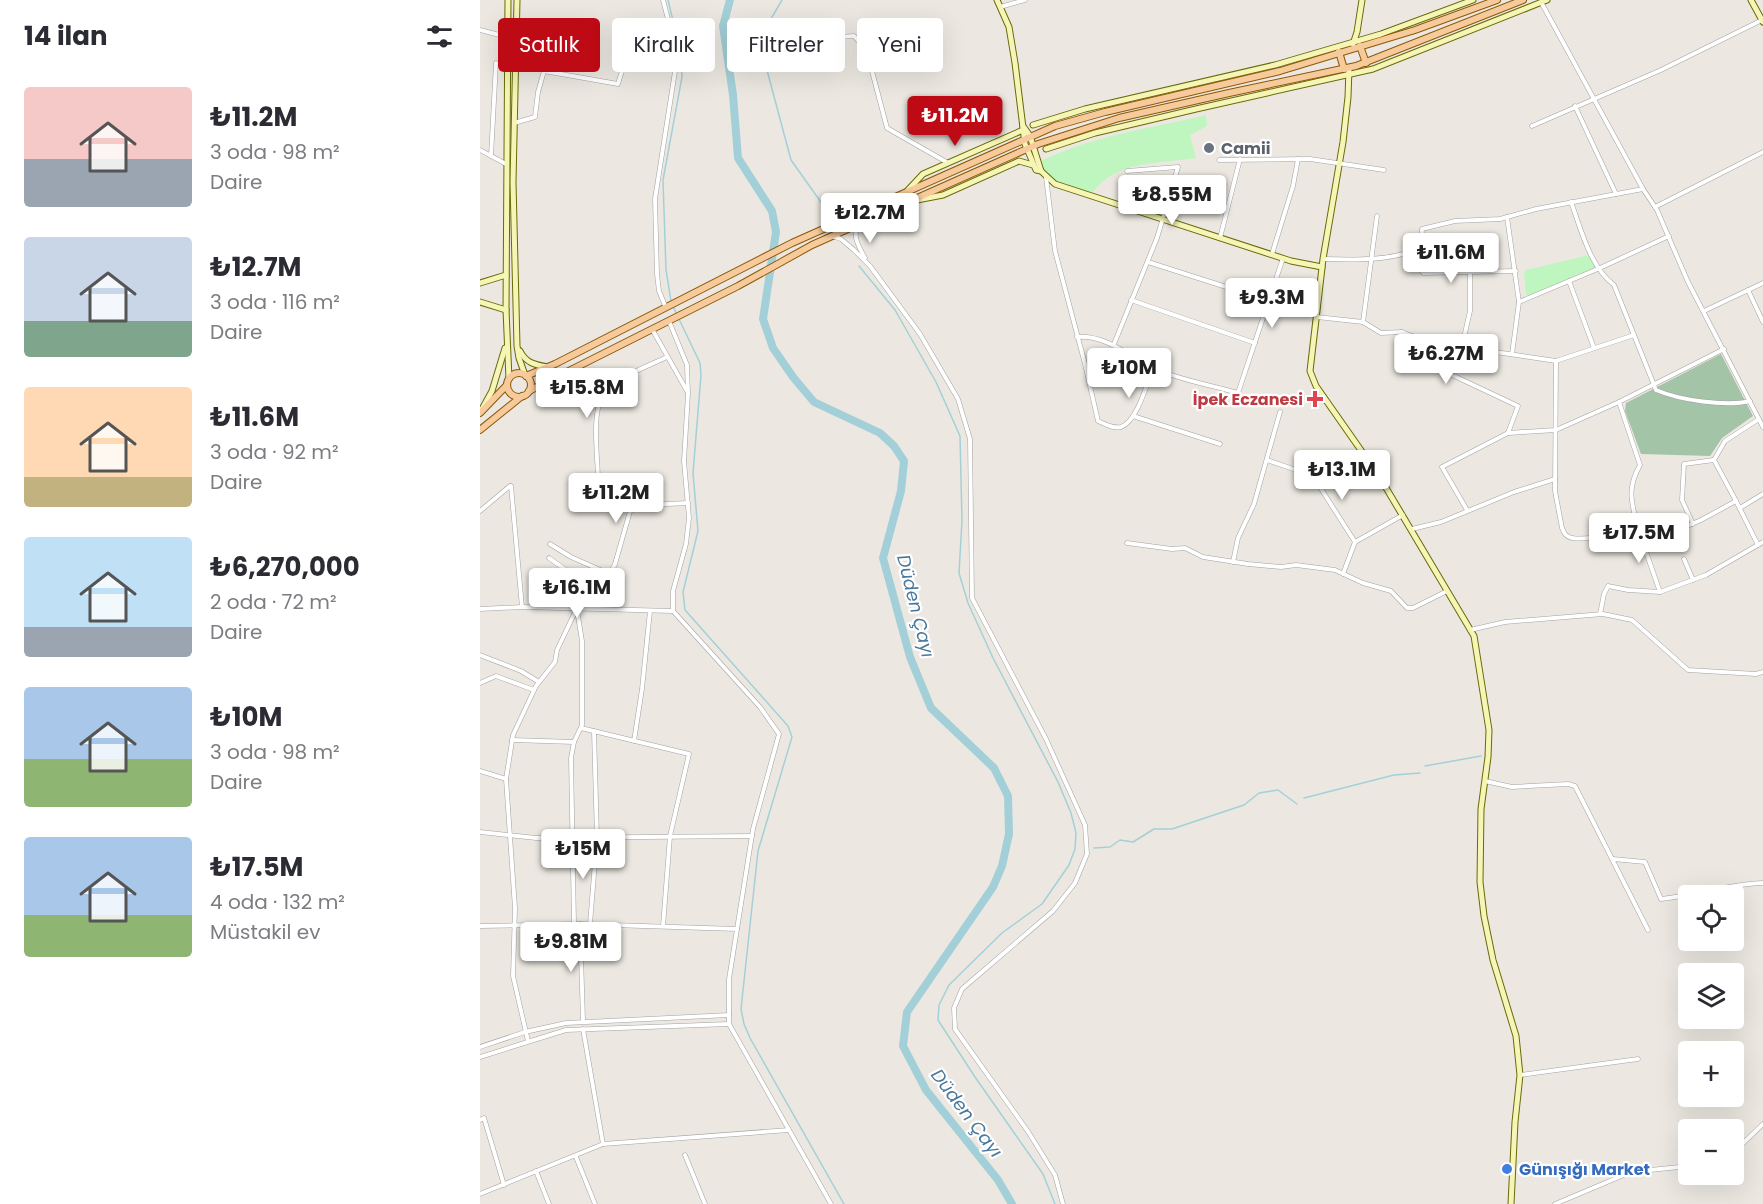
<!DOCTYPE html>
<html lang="tr">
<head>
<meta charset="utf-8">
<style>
  body { margin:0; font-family:Poppins,sans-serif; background:#f7f7f7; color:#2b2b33; height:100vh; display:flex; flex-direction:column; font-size:22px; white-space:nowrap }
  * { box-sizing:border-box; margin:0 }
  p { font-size:20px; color:#7c7c81 }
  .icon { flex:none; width:33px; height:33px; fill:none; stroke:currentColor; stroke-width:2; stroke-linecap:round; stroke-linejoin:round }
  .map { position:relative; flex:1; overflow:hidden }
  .side { display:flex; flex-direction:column; background:#fff; width:480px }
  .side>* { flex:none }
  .hud { position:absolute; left:18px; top:18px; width:570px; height:54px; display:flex; gap:12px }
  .fabs { position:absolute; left:1198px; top:885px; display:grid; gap:12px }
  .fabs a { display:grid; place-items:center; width:66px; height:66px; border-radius:6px; background:#fff; box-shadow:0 6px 24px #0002; font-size:30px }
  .price { position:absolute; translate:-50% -51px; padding:0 14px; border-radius:6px; background:#fff; color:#222; font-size:20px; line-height:39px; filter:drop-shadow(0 2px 3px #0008) }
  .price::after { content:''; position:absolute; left:50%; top:36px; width:18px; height:14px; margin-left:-9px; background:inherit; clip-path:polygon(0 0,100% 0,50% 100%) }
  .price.active { background:#bd0a14; color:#fff }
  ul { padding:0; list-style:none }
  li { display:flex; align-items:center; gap:18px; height:150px; padding:0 24px }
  li span { display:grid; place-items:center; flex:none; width:168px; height:120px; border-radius:6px; color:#555 }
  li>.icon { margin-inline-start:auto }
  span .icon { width:72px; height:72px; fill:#fffc; stroke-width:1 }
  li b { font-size:26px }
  h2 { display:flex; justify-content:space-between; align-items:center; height:72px; padding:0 24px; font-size:26px }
  .chip { padding:0 21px; border-radius:6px; background:#fff; box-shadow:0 6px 24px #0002; font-size:21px; line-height:54px }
  .chip.active { background:#bd0a14; color:#fff }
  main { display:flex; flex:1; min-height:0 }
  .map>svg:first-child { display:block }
</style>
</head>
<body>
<main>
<section class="side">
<h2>14 ilan<svg class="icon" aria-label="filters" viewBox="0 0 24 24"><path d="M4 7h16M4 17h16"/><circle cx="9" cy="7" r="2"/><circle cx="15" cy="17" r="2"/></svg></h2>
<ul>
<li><span style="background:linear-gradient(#f6c9c9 60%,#9aa5b1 0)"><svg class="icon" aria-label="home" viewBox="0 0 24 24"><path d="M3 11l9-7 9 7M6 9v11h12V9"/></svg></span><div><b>₺11.2M</b><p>3 oda · 98 m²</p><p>Daire</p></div></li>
<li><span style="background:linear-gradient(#c9d6e8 70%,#7fa58c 0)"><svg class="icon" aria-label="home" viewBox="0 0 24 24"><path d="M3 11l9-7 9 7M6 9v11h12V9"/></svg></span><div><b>₺12.7M</b><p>3 oda · 116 m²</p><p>Daire</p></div></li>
<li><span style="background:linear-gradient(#ffd9b3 75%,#c2b280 0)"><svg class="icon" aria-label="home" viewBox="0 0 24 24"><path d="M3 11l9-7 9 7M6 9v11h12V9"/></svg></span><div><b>₺11.6M</b><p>3 oda · 92 m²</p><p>Daire</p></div></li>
<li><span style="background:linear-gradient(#bfe0f5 75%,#9aa5b1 0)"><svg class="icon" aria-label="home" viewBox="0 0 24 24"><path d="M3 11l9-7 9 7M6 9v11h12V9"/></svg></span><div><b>₺6,270,000</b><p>2 oda · 72 m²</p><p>Daire</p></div></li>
<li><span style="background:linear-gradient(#a9c7e8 60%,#8fb573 0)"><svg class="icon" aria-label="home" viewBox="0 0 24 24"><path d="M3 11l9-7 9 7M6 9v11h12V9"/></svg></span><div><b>₺10M</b><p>3 oda · 98 m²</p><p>Daire</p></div></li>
<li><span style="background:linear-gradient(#a9c7e8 65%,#8fb573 0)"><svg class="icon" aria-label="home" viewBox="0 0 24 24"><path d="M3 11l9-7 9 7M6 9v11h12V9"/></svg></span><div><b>₺17.5M</b><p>4 oda · 132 m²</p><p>Müstakil ev</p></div></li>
</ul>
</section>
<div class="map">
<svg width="1283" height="1204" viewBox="0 0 1283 1204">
  <rect width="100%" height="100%" fill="#ece8e1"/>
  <!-- cemetery -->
  <polygon fill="#a4c4a7" points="1241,354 1273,416 1242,438 1230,456 1161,454 1145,411 1146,403"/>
  <!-- park -->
  <g fill="#bff6c0">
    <path d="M726,115L727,126L710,135L716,158C679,164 637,160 613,192C593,190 565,183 561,161C612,136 671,128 726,115Z"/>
    <polygon points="1109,255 1116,267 1048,296 1046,294 1044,273 1046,270"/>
  </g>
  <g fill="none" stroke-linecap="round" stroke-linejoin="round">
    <!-- stream -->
    <g stroke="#a3d0d8" stroke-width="1.5">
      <polyline points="188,0 201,54 202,77 183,180 186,270 191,301"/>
      <polyline points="302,0 285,29 284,59 311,160 348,212"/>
      <polyline points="379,266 415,310 456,382 480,436 482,521 479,573 488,603 513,658 578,782 591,813 596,833 595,849 589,865 562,904 522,933 469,985 459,1005 458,1020 495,1077 563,1174 575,1204"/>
      <polyline points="193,306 197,315"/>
      <polyline points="199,319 220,363 221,375 213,473 218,531 203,592 205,610 308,726 312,737 278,851 261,1009 264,1024 270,1038 364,1204"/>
      <polyline points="945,766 1001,756"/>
      <polyline points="824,798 914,775 940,773"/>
      <polyline points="614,848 630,847 640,840 653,842 674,829 692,829 764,805 779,793 798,790 817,804"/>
    </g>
    <!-- river -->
    <polyline stroke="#a3d0d8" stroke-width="8" points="250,0 243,26 253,95 258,158 292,211 296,232 283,319 293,348 313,377 334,402 400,433 414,446 424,461 421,491 403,558 430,657 451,708 514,768 528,796 529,834 522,866 513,887 427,1012 423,1046 446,1090 518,1180 532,1204"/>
    <!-- street casing -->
    <g stroke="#a2a2a2" stroke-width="5">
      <g id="street">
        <polyline points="183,0 195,46 196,65 175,199 177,274 179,291 186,308"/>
        <polyline points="1061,2 1163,189"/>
        <polyline points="520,7 545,0"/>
        <polyline points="0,30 27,37"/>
        <polyline points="287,42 374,36 383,46 388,56 407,128 468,163"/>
        <polyline points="1095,106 1136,194"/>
        <path d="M34,123L55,117L58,92L64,71L138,84C148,49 155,38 187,20"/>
        <polyline points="1052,126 1181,70 1282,20"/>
        <polyline points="0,150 26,164"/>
        <polyline points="11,156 16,63"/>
        <polyline points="739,160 830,159 904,170"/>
        <path d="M566,177L575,251L605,364L618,421C625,424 633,429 641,427C657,422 667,383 673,368"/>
        <path d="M1091,202C1101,229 1110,267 1134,285L1176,390C1199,400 1246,407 1270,401"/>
        <polyline points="1175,207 1283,152"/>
        <polyline points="1027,217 1039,302 1032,354"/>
        <path d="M377,226C373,238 379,247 385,258"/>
        <polyline points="352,236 361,239 374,250 390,266 440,334 478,399 490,439 492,598 566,739 605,825 607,854 595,883 573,911 482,989 474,1008 475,1029 549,1133 575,1175 583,1204"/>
        <polyline points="740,238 760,159"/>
        <polyline points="941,248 944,255 943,273 1036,271"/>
        <polyline points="792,254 813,186 818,159"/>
        <path d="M843,259C875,260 911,261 941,248L942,229L975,221L1020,219L1056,209L1163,189L1177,210L1208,282L1283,427"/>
        <polyline points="668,262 790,301"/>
        <polyline points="1089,281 1114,348"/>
        <polyline points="1268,290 1283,322"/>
        <polyline points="651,300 775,343"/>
        <polyline points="1039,302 1120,268 1189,236"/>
        <polyline points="1224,311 1283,283"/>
        <polyline points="837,317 883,322 901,333 922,332 947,342 1076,361 1154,335"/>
        <polyline points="189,321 207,365 208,394 204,461 209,518 206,544 193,591 193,611 280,707 299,734 273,829 249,979 249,1024 351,1204"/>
        <polyline points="883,322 897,216"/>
        <polyline points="172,329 207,391"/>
        <polyline points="922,332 922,343 938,359 1038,406 1028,433"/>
        <path d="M597,337C627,335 648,356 673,368C699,380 731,385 758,393L803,258"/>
        <polyline points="634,344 677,238 698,167 647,171"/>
        <polyline points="982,346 990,311 990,273"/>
        <path d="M1076,361L1075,491L1082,528C1084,533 1086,537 1092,538C1109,541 1140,532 1158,529C1152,503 1146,490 1160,465L1139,402L1244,349"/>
        <polyline points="653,416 740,444"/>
        <polyline points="787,460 831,475"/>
        <polyline points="829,477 838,484 875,542"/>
        <polyline points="31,486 42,607"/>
        <polyline points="1256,501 1278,545"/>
        <path d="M151,508L118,479C118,459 111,412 123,396C138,376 166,367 187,357"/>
        <polyline points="1260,508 1283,494"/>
        <polyline points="987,510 962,467 1028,433 1076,430 1139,402"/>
        <polyline points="0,511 30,486"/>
        <polyline points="1213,524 1202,500 1204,464 1234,460"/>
        <polyline points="932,529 961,522 1034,492 1075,479"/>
        <polyline points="1158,529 1180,592"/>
        <polyline points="1184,536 1221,520 1256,501 1234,460 1245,441 1279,419"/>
        <polyline points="647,543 692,549 705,548 723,557 768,564 801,567 816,565 855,570 883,583 911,591 927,608 933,608 967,591"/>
        <polyline points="70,544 91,557 125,572 129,576"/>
        <polyline points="69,558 86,570 110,580 119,587"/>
        <polyline points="1204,559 1213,580"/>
        <polyline points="753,562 758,538 774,504 800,412"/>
        <polyline points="863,574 875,542 923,515"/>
        <polyline points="102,608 129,576 135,564 151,508 167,505 208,503"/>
        <polyline points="0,609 42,607 193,611"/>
        <polyline points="1120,614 1124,594 1128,586 1148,590 1180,592 1226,575 1283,542"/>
        <polyline points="990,630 1025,622 1123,614 1152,620 1208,670 1276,674 1283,672"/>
        <polyline points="0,655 41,671 59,682"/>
        <polyline points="0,683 16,676 54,690"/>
        <polyline points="101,728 209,754 190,836 183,926"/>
        <polyline points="32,740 94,742"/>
        <polyline points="154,741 162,689 170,611"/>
        <polyline points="0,771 26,779"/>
        <polyline points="1005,781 1032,787 1088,784 1095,786 1168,930"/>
        <polyline points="0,832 56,838 272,836"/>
        <path d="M1133,859L1165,862L1181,899C1215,895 1249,884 1283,883"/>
        <polyline points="94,924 91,758 94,742 102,725 102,641 97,610"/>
        <polyline points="100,924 103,1020"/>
        <polyline points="110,924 117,837 114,731"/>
        <polyline points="0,926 100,924 257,929"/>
        <polyline points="103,1029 123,1144"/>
        <path d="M48,1041L33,976L35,908L26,779L33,735L56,686L75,662L77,650L97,608C97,592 73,583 61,575"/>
        <polyline points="0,1047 45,1032 86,1023 249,1015"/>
        <polyline points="0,1057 86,1030 249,1024"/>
        <polyline points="1040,1075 1158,1059"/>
        <polyline points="0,1120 4,1118 24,1185"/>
        <polyline points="1254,1152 1283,1124"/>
        <polyline points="205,1155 225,1204"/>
        <polyline points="96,1157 115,1204"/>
        <polyline points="56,1171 69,1204"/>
        <polyline points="0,1194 123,1144 309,1130"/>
        <polyline points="1075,1204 1151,1172 1209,1166"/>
      </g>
    </g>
    <!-- secondary casing -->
    <g stroke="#666b0a" stroke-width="7">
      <g id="secondary">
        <polyline points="28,0 26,310 29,379"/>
        <polyline points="37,0 33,182 37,346 39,358 45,375"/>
        <polyline points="517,0 529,27 535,63 545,144 556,170 561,171 575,184 811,261 842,267"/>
        <polyline points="1271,0 1283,22"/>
        <polyline points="873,44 877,32 882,0"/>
        <polyline points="869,68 868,97 863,142 843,259 830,371 836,386 899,476 994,636 1009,730 1008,757 1001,809 1000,882 1004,916 1013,960 1036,1036 1040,1075 1035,1122 1031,1204"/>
        <polyline points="553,125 605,109 795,65 901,34 993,0"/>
        <polyline points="543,126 550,136 561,171"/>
        <polyline points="566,149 615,133 716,109 893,69 1067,0"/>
        <polyline points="428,190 443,174 543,130"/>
        <polyline points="437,200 463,195 539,161 553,165"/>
        <polyline points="0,283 26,275"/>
        <polyline points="0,302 26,310"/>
        <path d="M40,351C46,363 55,365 68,367"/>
        <polyline points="2,409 12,391 25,348"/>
      </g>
    </g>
    <!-- primary casing -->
    <g stroke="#8b5807" stroke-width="8">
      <g id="primary">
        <polyline points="880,46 886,63"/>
        <polyline points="859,52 864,69"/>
        <circle cx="39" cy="385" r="12"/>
        <polyline points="46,376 75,364 312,243 575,126 625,112 800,71 935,30 1017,0"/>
        <polyline points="49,391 258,286 332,245 558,144 639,118 749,93 876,66 1043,0"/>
        <polyline points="0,413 27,385"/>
        <polyline points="0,430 42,396"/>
      </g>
    </g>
    <!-- street -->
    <use href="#street" stroke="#fff" stroke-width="4"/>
    <!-- secondary -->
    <use href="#secondary" stroke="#f6f5b6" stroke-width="5"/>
    <!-- primary -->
    <use href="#primary" stroke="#f7ca9c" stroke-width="6"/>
  </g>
  <!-- markers -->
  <circle fill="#6b7280" stroke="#fff" stroke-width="2" cx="729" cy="148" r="6"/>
  <path fill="#e0444e" stroke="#fff" stroke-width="2" d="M832 390h6v6h6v6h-6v6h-6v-6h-6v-6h6z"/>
  <circle fill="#3f7fe0" stroke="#fff" stroke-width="2" cx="1027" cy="1169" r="6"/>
  <g text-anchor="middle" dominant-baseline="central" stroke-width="4.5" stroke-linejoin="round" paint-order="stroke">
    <!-- worship labels -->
    <g font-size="16" font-weight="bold" fill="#5b616d" stroke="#fff" text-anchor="start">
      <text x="741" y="148">Camii</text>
    </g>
    <!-- health labels -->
    <g font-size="16" font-weight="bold" fill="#be3a42" stroke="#fff" text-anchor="end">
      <text x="823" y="399">İpek Eczanesi</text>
    </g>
    <!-- shop labels -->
    <g font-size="16" font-weight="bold" fill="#366cbe" stroke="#fff" text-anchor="start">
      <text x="1039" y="1169">Günışığı Market</text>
    </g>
    <!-- water labels -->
    <g font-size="18" font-style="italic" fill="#4a799e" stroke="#fff">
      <text transform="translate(436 606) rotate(76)">Düden Çayı</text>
      <text transform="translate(487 1113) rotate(53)">Düden Çayı</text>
    </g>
  </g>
</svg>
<div class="fabs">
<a><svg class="icon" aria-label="locate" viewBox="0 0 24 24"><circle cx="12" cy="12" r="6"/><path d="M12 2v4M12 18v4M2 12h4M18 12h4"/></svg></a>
<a><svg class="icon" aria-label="layers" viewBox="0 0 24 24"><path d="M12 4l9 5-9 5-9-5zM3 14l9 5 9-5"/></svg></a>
<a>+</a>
<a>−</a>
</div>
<b class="price active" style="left:475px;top:147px">₺11.2M</b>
<b class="price" style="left:692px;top:226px">₺8.55M</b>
<b class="price" style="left:390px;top:244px">₺12.7M</b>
<b class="price" style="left:971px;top:284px">₺11.6M</b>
<b class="price" style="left:792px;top:329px">₺9.3M</b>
<b class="price" style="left:966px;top:385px">₺6.27M</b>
<b class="price" style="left:649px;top:399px">₺10M</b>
<b class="price" style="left:107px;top:419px">₺15.8M</b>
<b class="price" style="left:862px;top:501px">₺13.1M</b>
<b class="price" style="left:136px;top:524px">₺11.2M</b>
<b class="price" style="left:1159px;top:564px">₺17.5M</b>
<b class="price" style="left:97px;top:619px">₺16.1M</b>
<b class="price" style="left:103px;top:880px">₺15M</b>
<b class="price" style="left:91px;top:973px">₺9.81M</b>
<div class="hud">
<a class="chip active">Satılık</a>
<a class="chip">Kiralık</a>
<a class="chip">Filtreler</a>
<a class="chip">Yeni</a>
</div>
</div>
</main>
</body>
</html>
